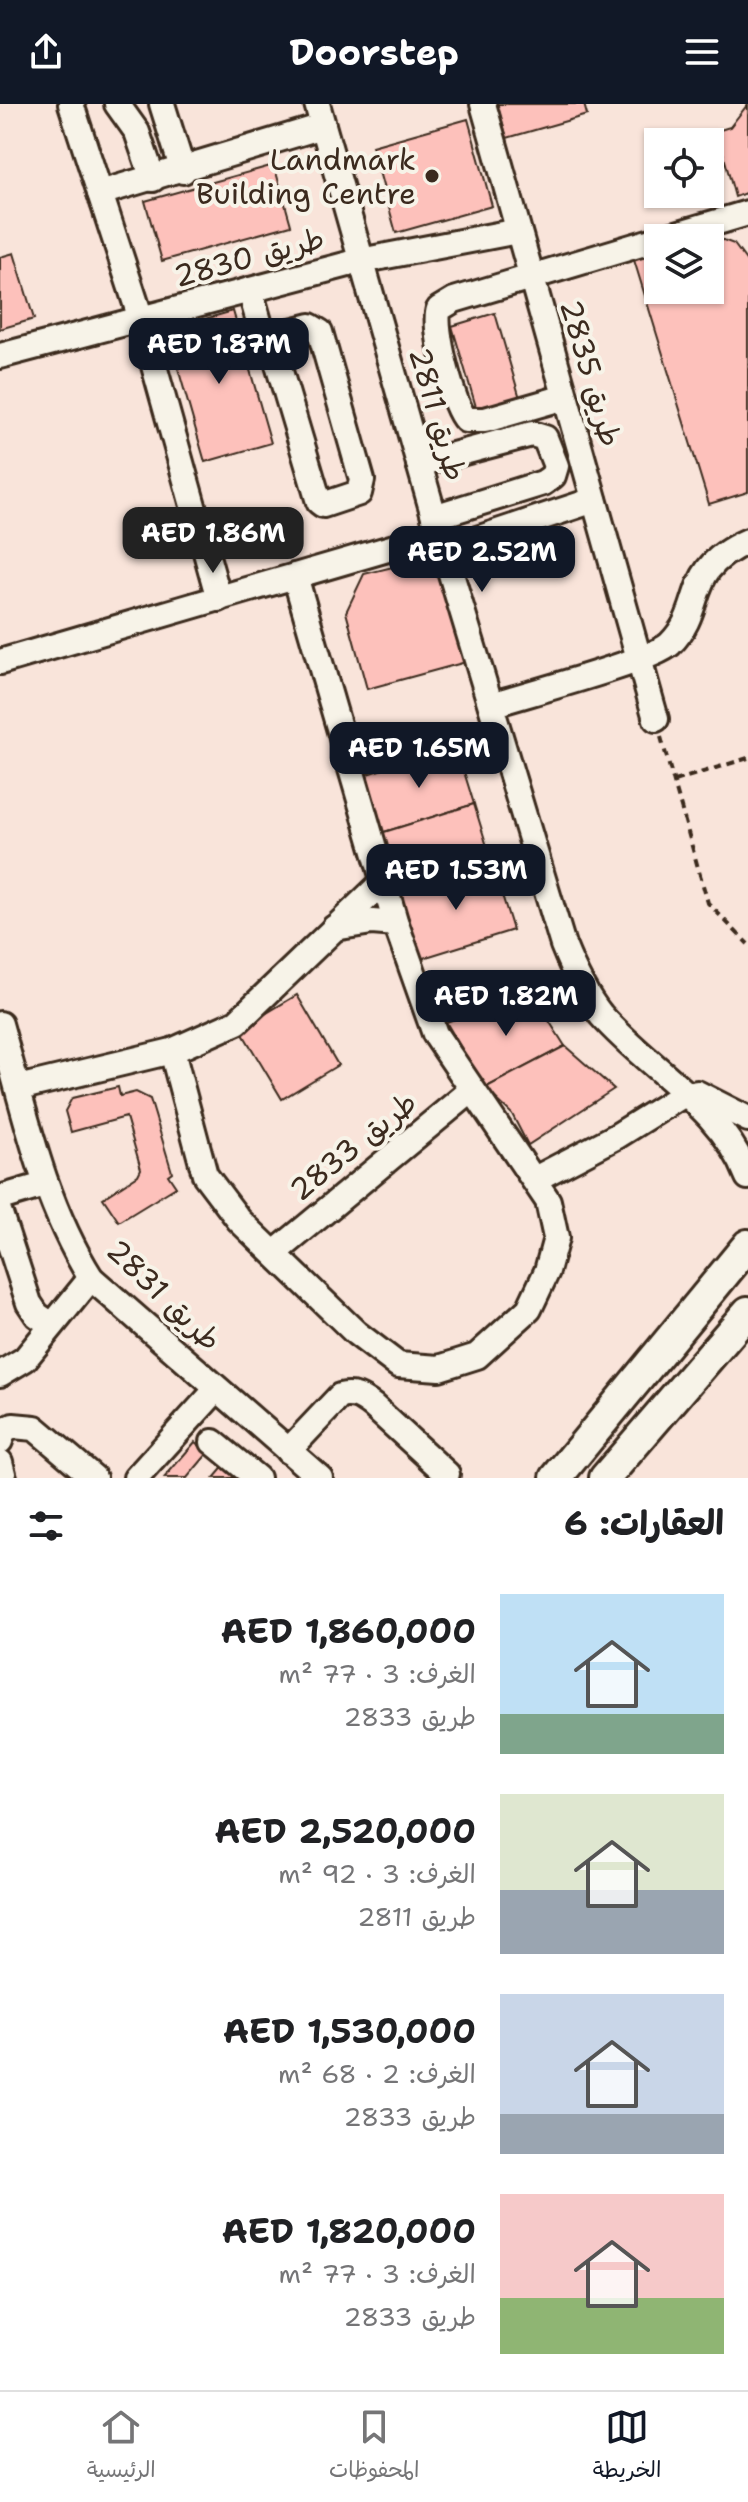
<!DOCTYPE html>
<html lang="ar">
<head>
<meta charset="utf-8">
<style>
  body { margin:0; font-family:"Shantell Sans","Playpen Sans Arabic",sans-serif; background:#f2f2f2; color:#202124; direction:rtl; height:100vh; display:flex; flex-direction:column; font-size:30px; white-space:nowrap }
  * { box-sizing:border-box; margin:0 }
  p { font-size:26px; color:#757577 }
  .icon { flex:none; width:44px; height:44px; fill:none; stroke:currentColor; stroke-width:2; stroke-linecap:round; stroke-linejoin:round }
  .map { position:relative; height:1374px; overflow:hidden; direction:ltr }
  .drawer { display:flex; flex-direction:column; background:#fff; flex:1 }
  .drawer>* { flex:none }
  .controls { position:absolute; left:644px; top:24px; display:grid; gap:16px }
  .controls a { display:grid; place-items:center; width:80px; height:80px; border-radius:0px; background:#fff; box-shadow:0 2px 6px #0004; font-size:40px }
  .price { position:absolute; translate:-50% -68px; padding:0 18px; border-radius:16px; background:#111827; color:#fff; font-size:26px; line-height:52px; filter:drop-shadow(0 2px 4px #0008) }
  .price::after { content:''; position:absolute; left:50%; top:48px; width:24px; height:18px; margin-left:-12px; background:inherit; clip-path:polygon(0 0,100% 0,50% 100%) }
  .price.on { background:#222; color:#fff }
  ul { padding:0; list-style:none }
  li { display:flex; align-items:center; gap:24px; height:200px; padding:0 24px }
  li span { display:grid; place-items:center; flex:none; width:224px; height:160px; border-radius:0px; color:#555 }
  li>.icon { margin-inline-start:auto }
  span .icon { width:96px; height:96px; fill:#fffc; stroke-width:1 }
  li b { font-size:34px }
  h2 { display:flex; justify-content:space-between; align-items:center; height:96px; padding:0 24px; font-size:34px }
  header { display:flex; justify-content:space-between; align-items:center; height:104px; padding:0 24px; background:#111827; color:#fff; font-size:36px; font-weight:700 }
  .dock { display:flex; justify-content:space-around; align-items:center; height:112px; border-top:2px solid #e0e0e0; background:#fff; font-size:22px; color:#757577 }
  .dock a { display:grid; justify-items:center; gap:4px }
  .dock .on { color:#111827 }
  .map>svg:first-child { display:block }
</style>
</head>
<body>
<header><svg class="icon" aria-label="menu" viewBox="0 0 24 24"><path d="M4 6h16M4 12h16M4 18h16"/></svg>Doorstep<svg class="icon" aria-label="share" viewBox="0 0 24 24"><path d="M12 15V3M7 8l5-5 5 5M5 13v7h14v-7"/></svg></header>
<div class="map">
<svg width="748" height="1374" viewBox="0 0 748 1374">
  <rect width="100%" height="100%" fill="#f9e4da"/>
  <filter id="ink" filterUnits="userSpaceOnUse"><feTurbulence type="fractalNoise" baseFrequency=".0125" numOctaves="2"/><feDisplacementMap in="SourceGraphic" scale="16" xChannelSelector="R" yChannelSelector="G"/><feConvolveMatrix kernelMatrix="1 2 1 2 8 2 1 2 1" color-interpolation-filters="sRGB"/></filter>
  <g filter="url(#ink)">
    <!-- building -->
    <g fill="#fdc1bb" stroke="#3b2a1e" stroke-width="2">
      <polygon points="497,0 584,0 587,11 507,34"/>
      <polygon points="748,0 748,88 735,93 717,27 730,23"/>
      <polygon points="468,15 492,102 396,129 372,42"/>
      <polygon points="274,61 291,121 162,157 145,97"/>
      <polygon points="718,134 734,140 748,159 748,388 709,400 634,156 658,148 658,186 710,186 710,135"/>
      <polygon points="14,149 34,215 0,225 0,153"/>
      <polygon points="233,207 271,339 205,358 167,226"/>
      <polygon points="495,209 522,301 479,313 452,222"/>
      <polygon points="409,459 442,472 466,558 367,585 346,508 364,470"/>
      <polygon points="456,642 474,700 381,729 364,671"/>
      <polygon points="474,700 493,762 400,790 381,729"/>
      <polygon points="493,762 513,826 420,855 400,790"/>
      <polygon points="532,890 565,942 485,984 446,918"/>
      <polygon points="297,891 338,961 282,995 240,925"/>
      <polygon points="565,942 614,985 528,1041 512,1010 485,984"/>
      <polygon points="118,983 120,992 136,988 150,995 172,1068 168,1071 176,1083 119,1118 103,1094 138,1071 141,1065 126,1013 71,1028 65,1007 72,994"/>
      <polygon points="195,1338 208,1349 187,1374 164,1374"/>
      <polygon points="226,1360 242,1374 214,1374"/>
    </g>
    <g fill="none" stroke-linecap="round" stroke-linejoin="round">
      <!-- minor casing -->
      <g stroke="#3b2a1e" stroke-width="30">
        <g id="minor">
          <polyline points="71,0 141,215 219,495"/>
          <polyline points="117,0 137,28 153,75"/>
          <polyline points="162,0 183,67"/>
          <path d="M317,0L439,430L563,841C573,866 584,890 601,911C649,966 721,1002 748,1073"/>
          <polyline points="483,0 656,615"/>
          <polyline points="100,89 323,22"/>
          <polyline points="663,134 748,109"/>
          <polyline points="250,186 266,242 276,254 319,398 323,401 359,389 362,376 320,228 310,222 279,230"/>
          <polyline points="0,252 360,157 518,127"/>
          <path d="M565,293L485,316H466C453,303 432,222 439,205L454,196L658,135"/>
          <polyline points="419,360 532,330 545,334 556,362 553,372 543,379 434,413"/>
          <polyline points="444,446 594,396"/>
          <polyline points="0,558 439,430"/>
          <path d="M491,601C522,591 652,557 670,540C708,502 680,467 748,437"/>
          <polyline points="334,824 372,818 396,820"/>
          <path d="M0,920C25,1008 42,1096 91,1174L320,1374"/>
          <polyline points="172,947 205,1071 239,1116 356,1229 398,1261 439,1264 477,1252 529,1205 547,1167 556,1134 548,1097 435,930 396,820 295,472"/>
          <polyline points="18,984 172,947 237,918 385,776"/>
          <polyline points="697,989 748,1015"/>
          <polyline points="535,1075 617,1032 686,989"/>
          <polyline points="0,1094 44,1081"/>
          <polyline points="0,1110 29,1199 37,1211 52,1221"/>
          <polyline points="276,1148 472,986"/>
          <polyline points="0,1270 25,1255 91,1174"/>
          <polyline points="0,1337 3,1328 13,1322 35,1324 94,1374"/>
          <polyline points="213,1338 257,1374"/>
          <path d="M288,1347L340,1292C355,1289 361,1293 373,1302L447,1370"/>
          <polyline points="0,1358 4,1374"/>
          <polyline points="136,1374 217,1285"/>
        </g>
      </g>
      <!-- major casing -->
      <g stroke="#3b2a1e" stroke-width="36">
        <g id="major">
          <polyline points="556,1374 748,1141"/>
          <polyline points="605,1374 748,1208"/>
        </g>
      </g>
      <!-- path -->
      <g stroke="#3b2a1e" stroke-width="4" stroke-dasharray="8 6" stroke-linecap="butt">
        <polyline points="661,633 708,799 748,840"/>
        <polyline points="674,677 748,654"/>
      </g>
      <!-- minor -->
      <use href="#minor" stroke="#f7f3e8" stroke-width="24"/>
      <!-- major -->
      <use href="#major" stroke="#f7f3e8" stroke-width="30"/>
    </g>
  </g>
  <!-- markers -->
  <circle fill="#3b2a1e" stroke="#f7f3e8" stroke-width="3" cx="432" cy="72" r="8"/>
  <g text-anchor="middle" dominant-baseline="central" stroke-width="8" stroke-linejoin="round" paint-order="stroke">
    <!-- poi labels -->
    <g font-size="30" fill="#3b2a1e" stroke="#f7f3e8" text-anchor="end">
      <text x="416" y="55">Landmark<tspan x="416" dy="34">Building Centre</tspan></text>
    </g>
    <!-- street labels -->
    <g font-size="30" fill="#3b2a1e" stroke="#f7f3e8">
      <text transform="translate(249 153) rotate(-15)">طريق 2830</text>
      <text transform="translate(591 269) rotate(74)">طريق 2835</text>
      <text transform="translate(438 310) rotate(74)">طريق 2811</text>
      <text transform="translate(353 1042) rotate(-39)">طريق 2833</text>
      <text transform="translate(164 1191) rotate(44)">طريق 2831</text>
    </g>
  </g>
</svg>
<div class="controls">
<a><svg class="icon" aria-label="locate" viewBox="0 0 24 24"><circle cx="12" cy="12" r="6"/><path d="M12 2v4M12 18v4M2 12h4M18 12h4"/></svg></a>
<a><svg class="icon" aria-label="layers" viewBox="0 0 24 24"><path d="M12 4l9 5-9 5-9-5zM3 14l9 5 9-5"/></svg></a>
</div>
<b class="price" style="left:219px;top:282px">AED 1.87M</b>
<b class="price on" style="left:213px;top:471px">AED 1.86M</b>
<b class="price" style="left:482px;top:490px">AED 2.52M</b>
<b class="price" style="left:419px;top:686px">AED 1.65M</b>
<b class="price" style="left:456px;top:808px">AED 1.53M</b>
<b class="price" style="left:506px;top:934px">AED 1.82M</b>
</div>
<section class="drawer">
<h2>العقارات: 6<svg class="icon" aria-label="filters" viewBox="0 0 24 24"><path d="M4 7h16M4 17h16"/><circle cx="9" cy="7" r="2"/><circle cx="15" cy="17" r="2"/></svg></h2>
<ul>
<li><span style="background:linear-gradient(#bfe0f5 75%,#7fa58c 0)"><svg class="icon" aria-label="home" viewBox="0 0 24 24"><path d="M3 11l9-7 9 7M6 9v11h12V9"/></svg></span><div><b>AED 1,860,000</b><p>الغرف: 3 · 77 m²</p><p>طريق 2833</p></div></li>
<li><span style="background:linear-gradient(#dfe7d0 60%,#9aa5b1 0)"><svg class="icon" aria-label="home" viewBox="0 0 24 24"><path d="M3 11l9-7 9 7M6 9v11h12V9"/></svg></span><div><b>AED 2,520,000</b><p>الغرف: 3 · 92 m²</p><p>طريق 2811</p></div></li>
<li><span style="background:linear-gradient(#c9d6e8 75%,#9aa5b1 0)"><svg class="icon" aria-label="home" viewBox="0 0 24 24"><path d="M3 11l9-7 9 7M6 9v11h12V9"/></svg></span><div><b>AED 1,530,000</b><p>الغرف: 2 · 68 m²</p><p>طريق 2833</p></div></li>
<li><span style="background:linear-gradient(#f6c9c9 65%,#8fb573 0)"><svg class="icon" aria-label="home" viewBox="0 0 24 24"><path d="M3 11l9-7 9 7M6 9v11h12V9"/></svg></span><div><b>AED 1,820,000</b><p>الغرف: 3 · 77 m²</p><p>طريق 2833</p></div></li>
</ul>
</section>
<nav class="dock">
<a class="on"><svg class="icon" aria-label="map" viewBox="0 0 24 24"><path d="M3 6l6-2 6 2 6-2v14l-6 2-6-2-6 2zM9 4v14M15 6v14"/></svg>الخريطة</a>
<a><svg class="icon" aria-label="saved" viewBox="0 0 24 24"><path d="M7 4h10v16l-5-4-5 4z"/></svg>المحفوظات</a>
<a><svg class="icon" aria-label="home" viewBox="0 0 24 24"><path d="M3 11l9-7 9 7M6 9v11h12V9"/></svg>الرئيسية</a>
</nav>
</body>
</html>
